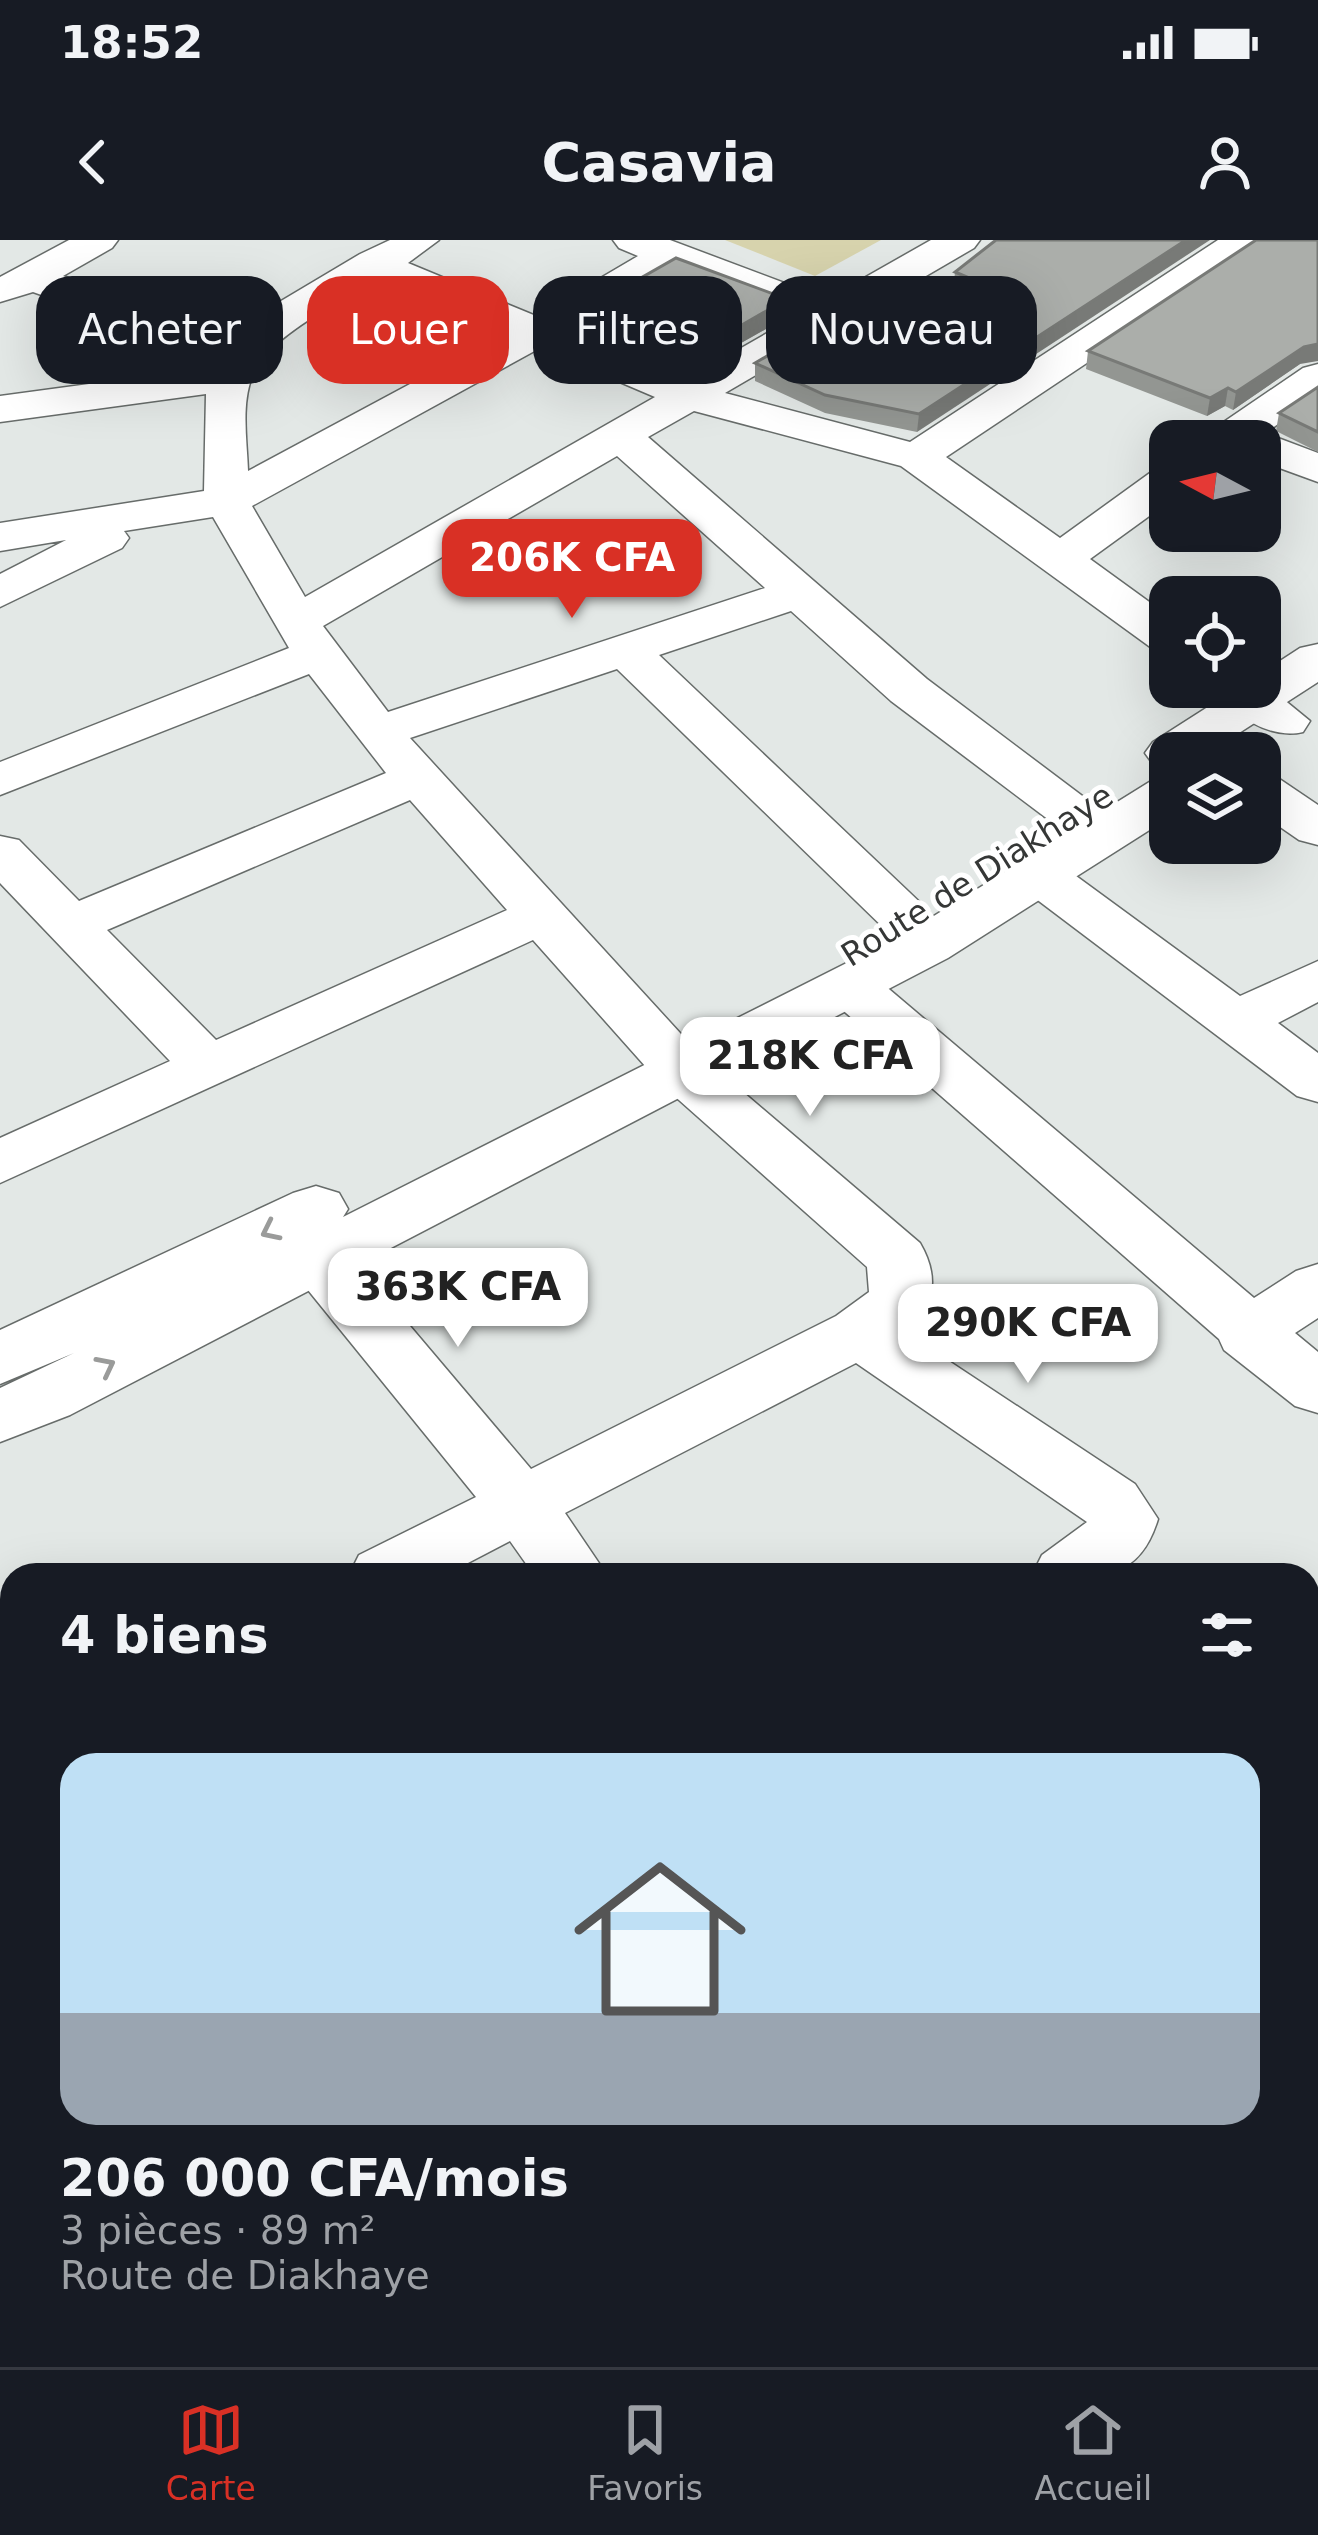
<!DOCTYPE html>
<html lang="fr">
<head>
<meta charset="utf-8">
<style>
  body { margin:0; font-family:"DejaVu Sans",sans-serif; background:#242831; color:#f1f3f6; height:100vh; display:flex; flex-direction:column; font-size:45px; white-space:nowrap }
  * { box-sizing:border-box; margin:0 }
  p { font-size:39px; color:#9ea1a6 }
  .icon { flex:none; width:66px; height:66px; fill:none; stroke:currentColor; stroke-width:2; stroke-linecap:round; stroke-linejoin:round }
  .map { position:relative; flex:1; overflow:hidden }
  .details { position:absolute; left:0px; top:1323px; width:1320px; height:804px; display:flex; flex-direction:column; background:#171b24; border-radius:36px 36px 0 0; box-shadow:0 12px 48px #0002 }
  .details>* { flex:none }
  .banner { position:absolute; left:36px; top:36px; width:1248px; height:108px; display:flex; gap:24px }
  .needle { width:78px; rotate:277deg }
  .fabs { position:absolute; left:1149px; top:180px; display:grid; gap:24px }
  .fabs a { display:grid; place-items:center; width:132px; height:132px; border-radius:24px; background:#171b24; box-shadow:0 12px 48px #0002; font-size:60px }
  .price { position:absolute; translate:-50% -102px; padding:0 27px; border-radius:24px; background:#fff; color:#222; font-size:39px; line-height:78px; filter:drop-shadow(0 3px 6px #0008) }
  .price::after { content:''; position:absolute; left:50%; top:72px; width:36px; height:27px; margin-left:-18px; background:inherit; clip-path:polygon(0 0,100% 0,50% 100%) }
  .price.active { background:#d93025; color:#fff }
  ul { padding:0; list-style:none }
  li { display:grid; align-content:center; gap:24px; height:636px; padding:0 60px }
  li span { display:grid; place-items:center; height:372px; border-radius:36px; color:#555 }
  li>.icon { margin-inline-start:auto }
  span .icon { width:216px; height:216px; fill:#fffc; stroke-width:1 }
  li b { font-size:51px }
  h2 { display:flex; justify-content:space-between; align-items:center; height:144px; padding:0 60px; font-size:51px }
  .tag { padding:0 42px; border-radius:36px; background:#171b24; box-shadow:0 12px 48px #0002; font-size:42px; line-height:108px }
  .tag.active { background:#d93025; color:#fff }
  .status { display:flex; justify-content:space-between; align-items:center; height:84px; padding:0 60px; background:#171b24; direction:ltr }
  .status svg { height:33px; fill:currentColor }
  header { display:flex; justify-content:space-between; align-items:center; height:156px; padding:0 60px; background:#171b24; font-size:54px; font-weight:800 }
  .tabs { display:flex; justify-content:space-around; align-items:center; height:168px; border-top:3px solid #363941; background:#171b24; font-size:33px; color:#9ea1a6 }
  .tabs a { display:grid; justify-items:center; gap:6px }
  .tabs .active { color:#d93025 }
  .map>svg:first-child { display:block }
</style>
</head>
<body>
<div class="status"><b>18:52</b><svg viewBox="0 0 49 12"><path d="M0 12V9h3v3zM5 12V6h3v6zM10 12V3h3v9zM15 12V0h3v12zM26 1h20v11H26zM47 4h2v5h-2z"/></svg></div>
<header><svg class="icon" aria-label="back" viewBox="0 0 24 24"><path d="M15 5l-7 7 7 7"/></svg>Casavia<svg class="icon" aria-label="person" viewBox="0 0 24 24"><circle cx="12" cy="8" r="4"/><path d="M4 21q1-7 8-7t8 7"/></svg></header>
<div class="map">
<svg width="1318" height="2127" viewBox="0 0 1318 2127">
  <rect width="100%" height="100%" fill="#e3e8e6"/>
  <!-- green -->
  <polygon fill="#d7d3ad" points="725,0 881,0 815,36"/>
  <g fill="none" stroke-linecap="round" stroke-linejoin="round">
    <!-- street casing -->
    <g stroke="#676c6a" stroke-width="3">
      <g id="street">
        <path d="M69,0H118L112,8L63,36L239,96L276,64L360,14L390,0H439L408,23L536,76L638,16L619,8L613,0H670L827,59L931,0H980L974,8L725,153L910,202L1218,0H1265L1259,8L946,217L1060,298L1154,230L1170,227V261L1090,319L1170,377V414L1153,409L901,226L694,171L648,197L927,439L1093,564L1101,575L1093,586L1075,591L1057,586L891,461L791,371L659,415L928,670L936,682L928,694L909,699L890,694L617,429L410,498L702,817L920,1003C940,1037 935,1068 905,1092L1135,1244L1158,1279C1137,1348 1091,1335 1032,1335L1042,1315L1087,1282L856,1123L565,1273L607,1335H534L510,1301L445,1335H349L359,1315L476,1257L295,1034L286,1018L295,1002L317,996L339,1002L531,1229L836,1076L869,1052L867,1027L662,845L533,700L0,943V898L170,821L0,643V596L19,600L79,661L386,533L309,434L0,555V522L289,408L213,277L124,291L129,298L122,308L0,367V334L66,300L0,311V283L204,251L206,154L0,182V156L215,127L221,118L33,52L0,62V37ZM673,29L797,76L687,139L571,91ZM379,40L505,93L248,231C247,201 241,165 252,137C268,95 342,61 379,40ZM540,108L655,157L305,357L252,266ZM617,216L765,348L388,472L323,386ZM410,560L507,670L216,800L107,690Z"/>
        <polygon points="1318,124 1318,157 1265,193 1318,213 1318,242 1260,221 1260,201 1203,201 1209,192 1303,128"/>
        <path d="M1260,440L1310,481L1303,492C1270,500 1232,475 1213,447H1260Z"/>
        <polygon points="1260,533 1278,538 1318,565 1318,605 1299,600 1260,573"/>
        <polygon points="1038,617 1057,622 1240,756 1318,721 1318,762 1278,783 1318,813 1318,862 1297,856 1019,646 1011,634 1019,622"/>
        <polygon points="850,728 870,733 1254,1058 1296,1031 1318,1024 1318,1078 1295,1093 1318,1112 1318,1173 1295,1166 1224,1110 1219,1099 830,759 822,746 830,733"/>
        <polygon points="12,1492 12,1556 0,1560 0,1496"/>
        <polygon points="0,1613 12,1617 12,1702 0,1697"/>
        <polygon points="1318,1687 1318,1764 1308,1768 1308,1691"/>
        <polygon points="12,1865 12,1943 0,1948 0,1869"/>
        <polygon points="214,2115 302,2115 307,2127 219,2127"/>
        <polygon points="915,2115 1006,2115 1001,2127 910,2127"/>
        <polygon points="1012,2115 1106,2115 1111,2127 1017,2127"/>
      </g>
    </g>
    <!-- primary casing -->
    <g stroke="#676c6a" stroke-width="3">
      <g id="primary">
        <polygon points="1318,404 1318,442 1208,513 1170,513 1170,529 1153,524 1145,513 1153,502 1239,447 1260,447 1260,434 1300,408"/>
        <polygon points="1170,537 1170,577 948,718 70,1175 0,1202 0,1148 74,1113 0,1144 0,1090 293,953 316,946 339,953 348,969 343,977 908,692 1151,541"/>
      </g>
    </g>
    <!-- street -->
    <use href="#street" fill="#fff" fill-rule="evenodd"/>
    <!-- primary -->
    <use href="#primary" fill="#fff" fill-rule="evenodd"/>
  </g>
  <!-- wall -->
  <g fill="#939692">
    <polygon points="996,0 917,192 825,173 755,141 755,123 850,87 954,42 955,32"/>
    <polygon points="581,72 787,77 688,133 582,90"/>
    <polygon points="1088,111 1300,124 1233,170 1225,166 1207,176 1086,129"/>
    <polygon points="1318,147 1318,212 1276,191 1279,173"/>
  </g>
  <!-- shaded-wall -->
  <g fill="#787a77">
    <polygon points="1186,0 1210,0 917,192 919,174"/>
    <polygon points="787,59 787,77 688,133 688,116"/>
    <polygon points="1318,104 1318,121 1300,124 1233,170 1236,152 1304,107"/>
    <polygon points="1228,148 1225,166 1207,176 1210,158"/>
  </g>
  <!-- building -->
  <g fill="#abaeaa" stroke="#787a77" stroke-width="3">
    <polygon points="996,0 1186,0 919,174 825,155 755,123 833,78 850,87 967,37 955,32"/>
    <polygon points="1256,0 1318,0 1318,104 1304,107 1236,152 1228,148 1210,158 1088,111"/>
    <polygon points="676,18 787,59 688,116 581,72"/>
    <polygon points="1318,147 1318,192 1279,173"/>
  </g>
  <!-- one-way arrows -->
  <defs><path id="oneway-chevron" d="M-2-3.5L2.5 0L-2 3.5" fill="none" stroke-width="1.6" stroke-linecap="round" stroke-linejoin="round" transform="scale(3)"/></defs>
  <g stroke="#9a9b9a">
    <use href="#oneway-chevron" transform="translate(270 991) rotate(154)"/>
    <use href="#oneway-chevron" transform="translate(106 1126) rotate(-27)"/>
  </g>
  <g text-anchor="middle" dominant-baseline="central" stroke-width="10" stroke-linejoin="round" paint-order="stroke">
    <!-- street labels -->
    <g font-size="33" fill="#353736" stroke="#fff">
      <text transform="translate(977 635) rotate(-32)">Route de Diakhaye</text>
    </g>
  </g>
</svg>
<div class="fabs">
<a><svg class="needle" viewBox="-14 -14 28 28"><path d="M0-13l5 13h-10z" fill="#e53935"/><path d="M0 13l5-13h-10z" fill="#9ea1a6"/></svg></a>
<a><svg class="icon" aria-label="locate" viewBox="0 0 24 24"><circle cx="12" cy="12" r="6"/><path d="M12 2v4M12 18v4M2 12h4M18 12h4"/></svg></a>
<a><svg class="icon" aria-label="layers" viewBox="0 0 24 24"><path d="M12 4l9 5-9 5-9-5zM3 14l9 5 9-5"/></svg></a>
</div>
<b class="price active" style="left:572px;top:381px">206K CFA</b>
<b class="price" style="left:810px;top:879px">218K CFA</b>
<b class="price" style="left:458px;top:1110px">363K CFA</b>
<b class="price" style="left:1028px;top:1146px">290K CFA</b>
<div class="banner">
<a class="tag">Acheter</a>
<a class="tag active">Louer</a>
<a class="tag">Filtres</a>
<a class="tag">Nouveau</a>
</div>
<section class="details">
<h2>4 biens<svg class="icon" aria-label="filters" viewBox="0 0 24 24"><path d="M4 7h16M4 17h16"/><circle cx="9" cy="7" r="2"/><circle cx="15" cy="17" r="2"/></svg></h2>
<ul>
<li><span style="background:linear-gradient(#bfe0f5 70%,#9aa5b1 0)"><svg class="icon" aria-label="home" viewBox="0 0 24 24"><path d="M3 11l9-7 9 7M6 9v11h12V9"/></svg></span><div><b>206 000 CFA/mois</b><p>3 pièces · 89 m²</p><p>Route de Diakhaye</p></div></li>
</ul>
</section>
</div>
<nav class="tabs">
<a class="active"><svg class="icon" aria-label="map" viewBox="0 0 24 24"><path d="M3 6l6-2 6 2 6-2v14l-6 2-6-2-6 2zM9 4v14M15 6v14"/></svg>Carte</a>
<a><svg class="icon" aria-label="saved" viewBox="0 0 24 24"><path d="M7 4h10v16l-5-4-5 4z"/></svg>Favoris</a>
<a><svg class="icon" aria-label="home" viewBox="0 0 24 24"><path d="M3 11l9-7 9 7M6 9v11h12V9"/></svg>Accueil</a>
</nav>
</body>
</html>
